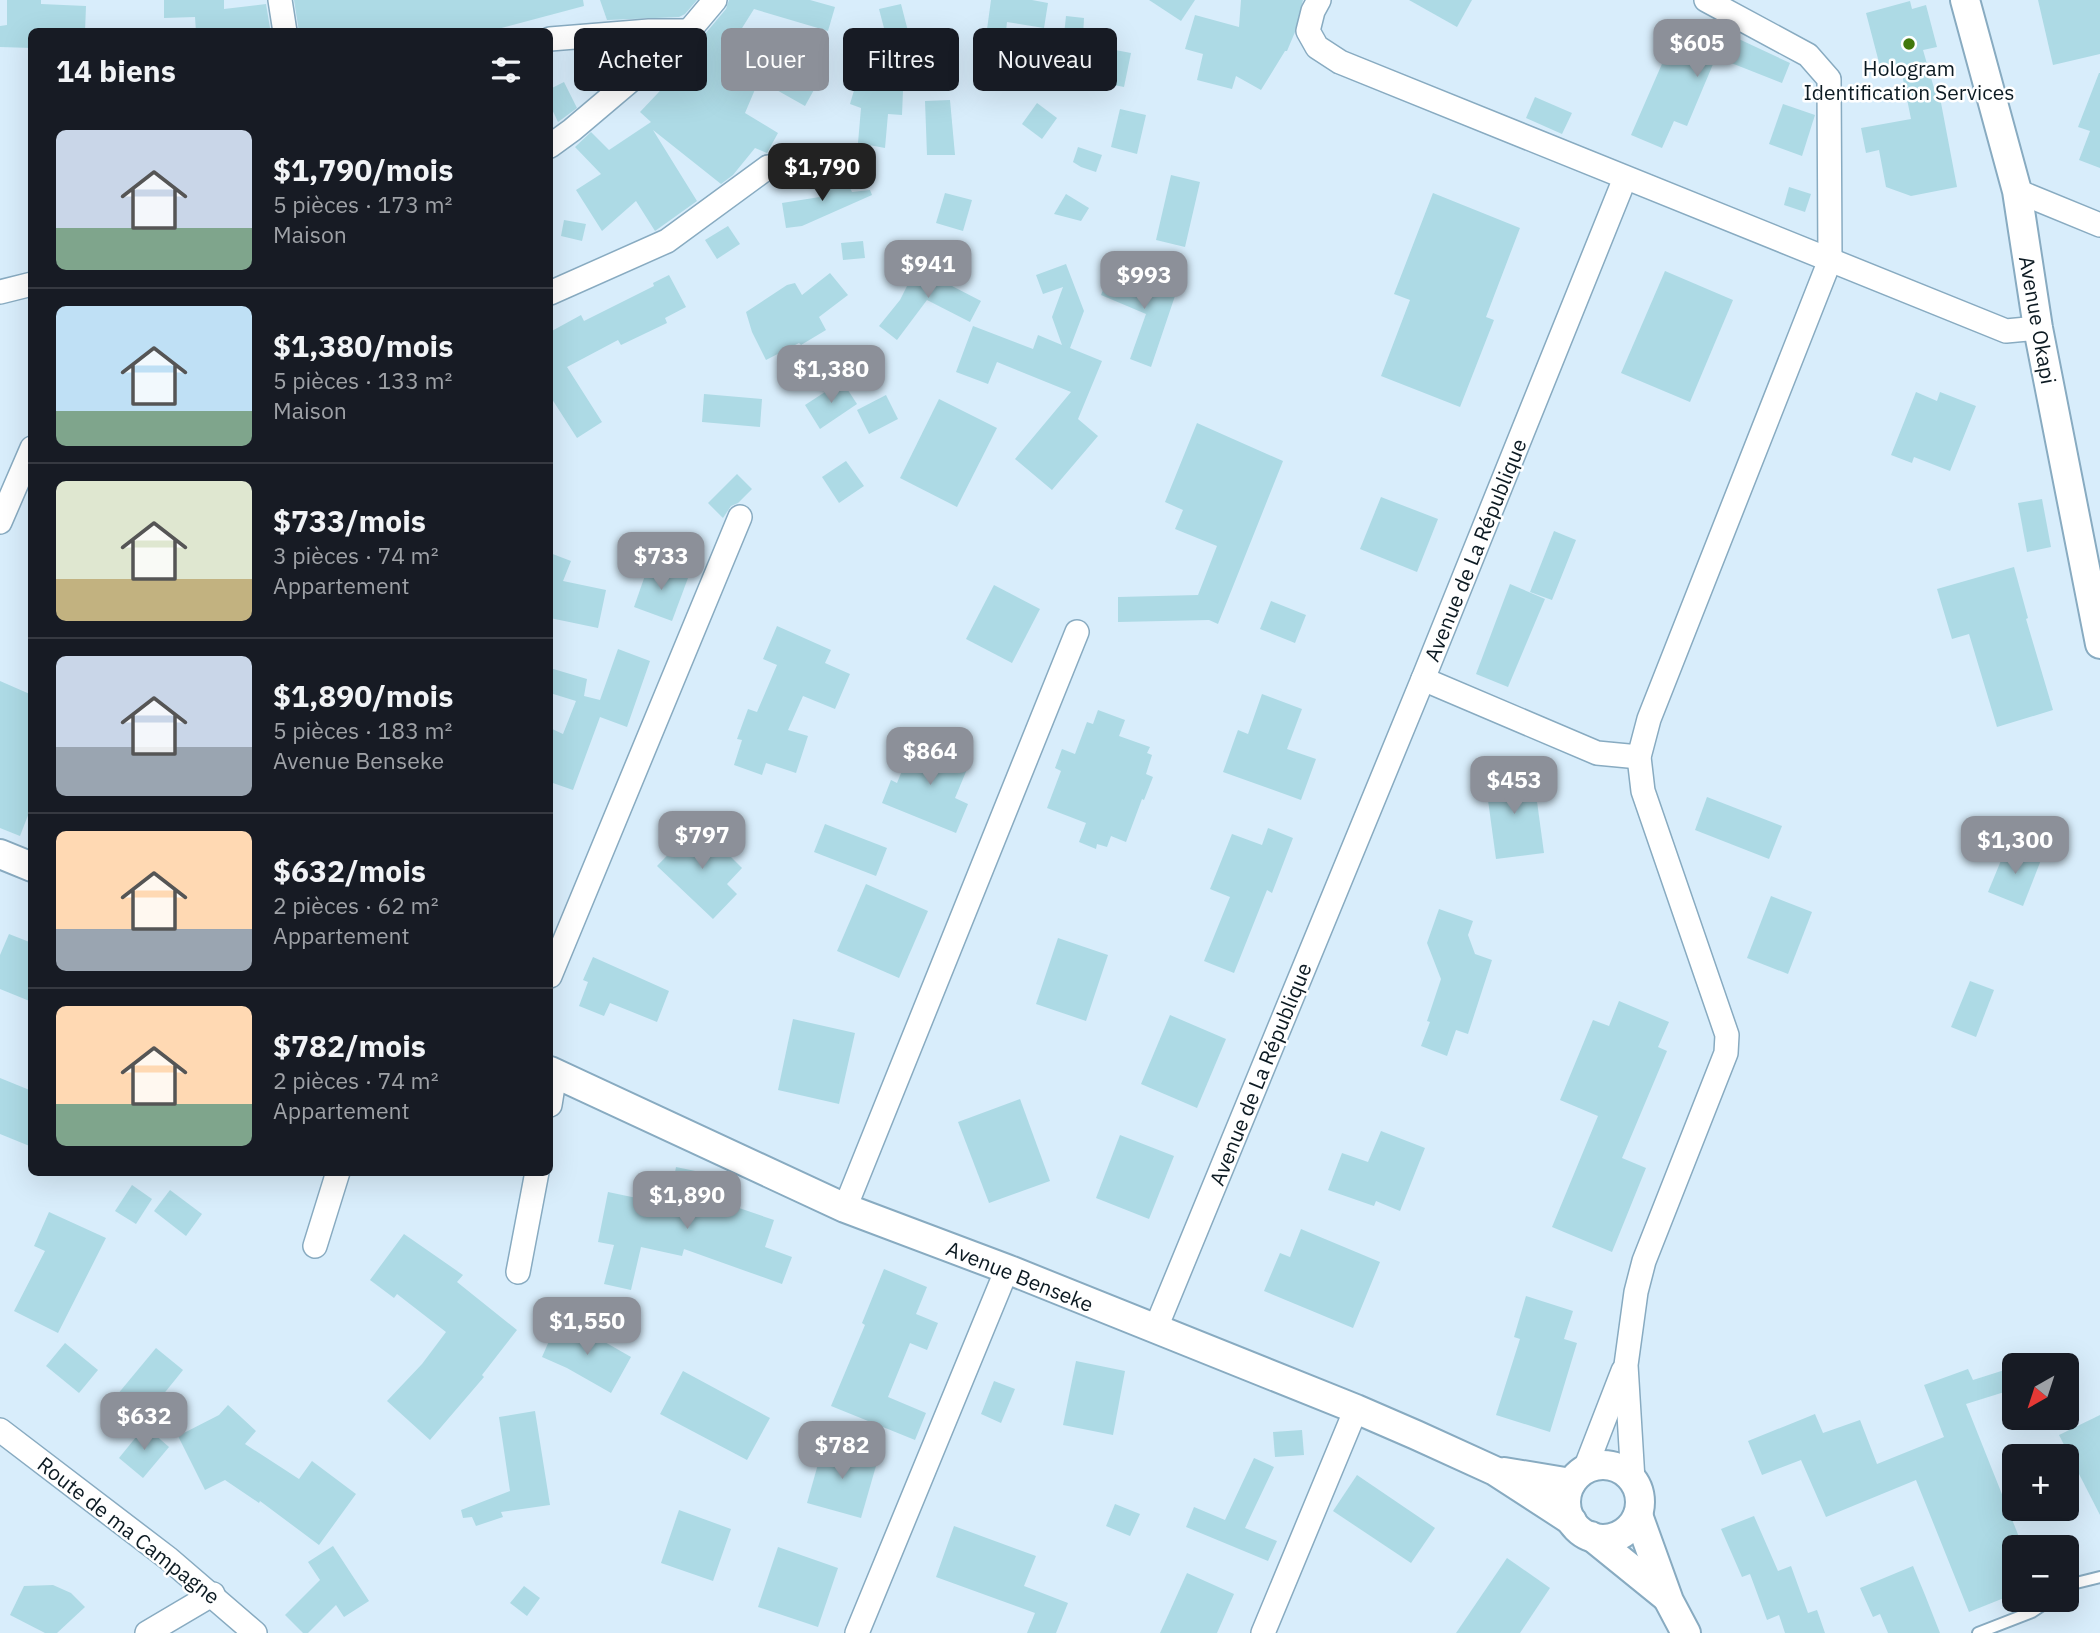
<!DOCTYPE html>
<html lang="fr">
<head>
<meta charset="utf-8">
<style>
  body { margin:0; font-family:"IBM Plex Sans",sans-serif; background:#20242c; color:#f1f3f6; height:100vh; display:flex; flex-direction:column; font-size:26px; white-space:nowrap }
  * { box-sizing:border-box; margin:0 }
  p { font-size:23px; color:#9ea1a6 }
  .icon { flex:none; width:38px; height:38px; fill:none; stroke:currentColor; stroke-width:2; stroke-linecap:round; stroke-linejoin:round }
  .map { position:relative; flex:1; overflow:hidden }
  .panel { position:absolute; left:28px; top:28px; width:525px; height:1148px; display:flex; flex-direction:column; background:#171b24; border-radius:10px; box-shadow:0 7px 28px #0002 }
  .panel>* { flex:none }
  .top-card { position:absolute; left:574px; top:28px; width:665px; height:63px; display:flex; gap:14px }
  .needle { width:46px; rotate:219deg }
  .tools { position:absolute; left:2002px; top:1353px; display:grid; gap:14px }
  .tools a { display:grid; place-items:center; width:77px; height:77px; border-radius:10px; background:#171b24; box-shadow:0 7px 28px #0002; font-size:35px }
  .price { position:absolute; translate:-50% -60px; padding:0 16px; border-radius:14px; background:#8c9099; color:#fff; font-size:23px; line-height:46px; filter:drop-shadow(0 2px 4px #0008) }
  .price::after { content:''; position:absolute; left:50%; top:42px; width:21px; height:16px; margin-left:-10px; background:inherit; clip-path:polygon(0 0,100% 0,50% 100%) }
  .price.active { background:#222; color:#fff }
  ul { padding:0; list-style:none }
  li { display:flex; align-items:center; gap:21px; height:175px; padding:0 28px }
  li+li { border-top:2px solid #363941 }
  li span { display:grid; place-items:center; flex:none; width:196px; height:140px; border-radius:10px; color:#555 }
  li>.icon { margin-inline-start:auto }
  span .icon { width:84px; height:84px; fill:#fffc; stroke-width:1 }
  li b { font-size:30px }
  h2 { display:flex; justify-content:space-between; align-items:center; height:84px; padding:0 28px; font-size:30px }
  .pill { padding:0 24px; border-radius:10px; background:#171b24; box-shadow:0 7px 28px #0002; font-size:24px; line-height:63px }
  .pill.active { background:#8c9099; color:#fff }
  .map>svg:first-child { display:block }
</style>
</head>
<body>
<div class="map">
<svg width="2100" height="1633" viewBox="0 0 2100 1633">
  <rect width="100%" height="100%" fill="#d8edfb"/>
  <!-- building -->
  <g fill="#addae5">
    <polygon points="7,0 41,0 41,4 86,6 85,32 32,32 32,48 0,47 0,26 7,25"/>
    <polygon points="164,0 224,0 224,9 266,4 270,28 245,32 196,32 195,17 164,18"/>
    <polygon points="294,0 583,0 584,6 486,32 299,32"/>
    <polygon points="600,0 697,0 685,14 679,17 607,20"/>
    <polygon points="729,0 810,0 835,7 828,31 754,9 732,44 778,64 782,58 820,79 805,106 759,80 745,113 778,133 767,153 755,148 733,175 721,184 653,130 697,201 655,231 636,201 602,231 576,190 601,174 575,147 591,132 609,150 651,122 640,112 675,75 669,71 675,61 700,40 726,9"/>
    <polygon points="991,0 1032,0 1048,3 1044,28 1007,22 1002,69 982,66"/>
    <polygon points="1149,0 1195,0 1181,21"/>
    <polygon points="1241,0 1303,0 1295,32 1287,51 1285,51 1261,90 1236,76 1232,89 1197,80 1203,54 1185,49 1195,15 1239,27"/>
    <polygon points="1409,0 1472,0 1457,27"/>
    <polygon points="2038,0 2100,0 2100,54 2053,65"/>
    <polygon points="1910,1 1912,9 1926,5 1937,47 1923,50 1934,88 1938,87 1957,187 1911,196 1886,187 1879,150 1866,153 1861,128 1911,119 1901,69 1882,74 1866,13"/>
    <polygon points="901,4 910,39 945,36 947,60 904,65 902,115 888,114 885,148 858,143 861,108 850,104 870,36 885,32 879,9"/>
    <polygon points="1066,16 1084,18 1083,37 1064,35"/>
    <polygon points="1698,20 1790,63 1782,83 1716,57 1687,126 1674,121 1662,148 1631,135 1668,50 1682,56"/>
    <polygon points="651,45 607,82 596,49"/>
    <polygon points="1110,49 1131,53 1124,87 1099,82"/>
    <polygon points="2099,73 2100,73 2100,168 2079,160 2090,131 2078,127"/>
    <polygon points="564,82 577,108 558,122 550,105 550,89"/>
    <polygon points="1535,97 1572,113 1562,134 1526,118"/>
    <polygon points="950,100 955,155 927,155 925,101"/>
    <polygon points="1037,103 1057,118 1042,139 1022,124"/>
    <polygon points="1783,104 1815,115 1802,156 1769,144"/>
    <polygon points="1120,109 1146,115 1137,154 1111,147"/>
    <polygon points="1078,147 1102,155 1096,172 1081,167 1073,162"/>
    <polygon points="843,174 852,192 870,190 872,195 802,226 786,228 782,203 826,196 820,184"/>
    <polygon points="1171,175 1200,182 1185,247 1156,240"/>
    <polygon points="1789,187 1811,194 1805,212 1784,205"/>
    <polygon points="945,193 972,200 963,231 936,223"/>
    <polygon points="1433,193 1520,228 1486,317 1494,320 1460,407 1381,376 1410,300 1394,294"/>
    <polygon points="1066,194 1089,208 1081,221 1054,214"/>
    <polygon points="564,220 586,224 582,241 561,236"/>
    <polygon points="728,226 740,244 717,259 705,240"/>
    <polygon points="863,241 865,258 843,260 841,243"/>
    <polygon points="934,261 952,286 981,301 970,322 927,300 897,340 879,326 900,300 912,276"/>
    <polygon points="1066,264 1084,311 1070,348 1102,361 1078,419 1098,436 1052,490 1015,459 1071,392 997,362 988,384 956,372 973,326 1033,349 1038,335 1062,345 1052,317 1063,287 1043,294 1036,275"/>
    <polygon points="1665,271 1733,300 1690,402 1621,373"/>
    <polygon points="1110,272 1154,290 1159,275 1179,284 1151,367 1130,359 1146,314 1101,295"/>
    <polygon points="830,273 848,295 819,317 826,330 801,345 799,343 766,360 752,332 746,312 787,285 795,283 802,295"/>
    <polygon points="669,275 686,307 665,318 667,323 621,345 618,340 567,367 602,422 577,438 550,396 550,332 581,315 584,321 654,286 653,283"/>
    <polygon points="842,381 857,404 820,429 805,405"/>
    <polygon points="1916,392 1937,401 1940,392 1976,406 1950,471 1914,457 1912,463 1891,455"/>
    <polygon points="704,394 762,399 760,427 702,422"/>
    <polygon points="886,395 898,419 869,434 857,410"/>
    <polygon points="939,399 997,428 957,507 900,478"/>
    <polygon points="1197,423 1283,461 1218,624 1209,620 1118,622 1118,597 1198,595 1217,546 1175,529 1183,510 1165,502"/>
    <polygon points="846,461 864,486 839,503 822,477"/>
    <polygon points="737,474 752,489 738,503 731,506 723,518 708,503"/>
    <polygon points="1381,497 1438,519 1417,572 1360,549"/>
    <polygon points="2042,499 2051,547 2027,552 2018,503"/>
    <polygon points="1554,531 1576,540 1552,600 1530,592"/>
    <polygon points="550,553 571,561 563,581 606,590 598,628 550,618"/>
    <polygon points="649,564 688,578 672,621 634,607"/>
    <polygon points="2014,567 2028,618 2026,619 2053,710 1997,727 1969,634 1952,639 1937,589"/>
    <polygon points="1510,584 1545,599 1508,687 1476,674"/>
    <polygon points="994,585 1040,609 1012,663 966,639"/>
    <polygon points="1271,601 1306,615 1295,643 1260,629"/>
    <polygon points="777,626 831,650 825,663 850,674 835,709 803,696 788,730 808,736 796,773 766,763 762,775 734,765 742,740 737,739 748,709 757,712 777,665 763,659"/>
    <polygon points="618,649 650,661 627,727 600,717 573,790 550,782 550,728 563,734 576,701 550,693 550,668 587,679 584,696 600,700"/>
    <polygon points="0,681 32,695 32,805 20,836 0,828"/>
    <polygon points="1262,694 1302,709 1287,749 1316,759 1301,800 1223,772 1238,730 1248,734"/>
    <polygon points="1098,710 1125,720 1119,736 1150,747 1147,753 1152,755 1146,774 1153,777 1144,800 1142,799 1126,842 1111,836 1107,847 1097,844 1096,849 1079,842 1086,823 1047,808 1061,771 1055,768 1062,749 1075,754 1087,722 1093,724"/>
    <polygon points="915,739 970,762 955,798 968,804 956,833 882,803 891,780 897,783"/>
    <polygon points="1533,772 1544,853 1496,859 1485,778"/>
    <polygon points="1707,797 1782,826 1769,859 1695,830"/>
    <polygon points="698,824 742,868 727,884 737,894 713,919 657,866"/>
    <polygon points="825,824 887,848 876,876 814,852"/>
    <polygon points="1268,828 1293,838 1272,893 1267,890 1234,973 1204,961 1230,897 1210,889 1232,834 1262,845"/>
    <polygon points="2007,846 2041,860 2023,906 1988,892"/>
    <polygon points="866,884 928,911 899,978 837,951"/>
    <polygon points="1771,896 1812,912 1788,974 1747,958"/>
    <polygon points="1439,909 1473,921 1468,935 1475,954 1492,960 1468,1034 1456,1030 1447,1056 1421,1046 1430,1022 1427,1021 1441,979 1427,943"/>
    <polygon points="9,934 32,943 32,1002 0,989 0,955"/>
    <polygon points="1058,938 1108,955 1086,1021 1036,1004"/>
    <polygon points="593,957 669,991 657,1022 610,1003 604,1016 579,1006 588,982 583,980"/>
    <polygon points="1970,981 1994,990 1976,1037 1951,1027"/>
    <polygon points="1619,1001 1669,1022 1658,1047 1667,1051 1622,1158 1646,1168 1612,1252 1552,1227 1598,1116 1560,1100 1593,1020 1609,1026"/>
    <polygon points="1170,1015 1226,1039 1197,1108 1141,1084"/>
    <polygon points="793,1019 855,1033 839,1104 778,1090"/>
    <polygon points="0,1078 32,1091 32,1147 0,1134"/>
    <polygon points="1020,1099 1050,1181 989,1203 958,1122"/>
    <polygon points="1381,1131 1425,1148 1400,1211 1376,1201 1374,1206 1328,1190 1342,1153 1368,1162"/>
    <polygon points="1120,1135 1174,1156 1149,1219 1096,1198"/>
    <polygon points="676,1167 705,1173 701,1195 774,1220 765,1247 792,1257 782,1284 684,1249 682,1256 641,1247 631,1290 604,1284 614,1245 598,1242 608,1192 651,1201 653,1194 670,1198"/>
    <polygon points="132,1185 152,1199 136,1224 115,1211"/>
    <polygon points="170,1190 202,1214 186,1236 154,1211"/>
    <polygon points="49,1212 106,1238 58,1333 14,1311 45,1251 34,1246"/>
    <polygon points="1301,1229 1380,1262 1353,1328 1264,1291 1280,1253 1290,1257"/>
    <polygon points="404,1234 463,1275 457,1282 517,1330 482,1375 484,1377 430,1440 387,1401 422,1364 446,1332 397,1294 394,1298 370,1280"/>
    <polygon points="884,1269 927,1287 916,1314 938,1323 927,1350 910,1343 888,1397 926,1413 915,1440 831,1406 865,1325 862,1323"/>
    <polygon points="1526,1296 1573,1311 1564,1339 1577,1343 1550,1432 1496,1415 1520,1339 1514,1337"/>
    <polygon points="557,1323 602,1343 603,1341 631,1357 611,1393 567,1368 542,1357"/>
    <polygon points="65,1343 98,1370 79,1393 46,1366"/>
    <polygon points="156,1348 183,1370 145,1417 117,1395"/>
    <polygon points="1076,1361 1125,1371 1113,1435 1063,1425"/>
    <polygon points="2014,1367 2014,1389 1966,1404 2023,1547 2014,1547 2014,1594 1969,1612 1916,1480 1826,1517 1801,1460 1762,1475 1748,1441 1815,1414 1823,1433 1860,1420 1877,1464 1944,1437 1924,1385 1968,1369 1973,1380"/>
    <polygon points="683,1371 770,1418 747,1460 660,1414"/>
    <polygon points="994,1381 1015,1389 1001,1423 981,1414"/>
    <polygon points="228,1405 256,1431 245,1444 299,1479 312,1461 356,1494 319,1545 260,1501 259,1503 225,1480 205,1490 178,1436 219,1415"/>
    <polygon points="535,1411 550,1505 501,1512 503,1517 476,1526 472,1517 463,1518 461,1510 510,1491 499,1417"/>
    <polygon points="2100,1415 2100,1515 2059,1435"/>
    <polygon points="145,1426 169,1447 143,1478 119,1458"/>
    <polygon points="1302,1430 1304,1455 1275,1457 1273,1432"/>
    <polygon points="824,1443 878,1459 861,1518 807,1503"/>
    <polygon points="1254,1458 1274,1467 1245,1528 1277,1541 1268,1561 1186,1527 1194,1507 1225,1520"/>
    <polygon points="1357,1475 1435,1528 1411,1563 1333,1511"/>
    <polygon points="1115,1504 1140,1514 1130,1536 1106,1526"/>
    <polygon points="679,1510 731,1529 713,1581 661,1563"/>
    <polygon points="1754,1516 1778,1571 1791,1566 1808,1613 1817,1610 1825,1633 1785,1633 1779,1615 1767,1620 1750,1574 1742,1577 1721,1529"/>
    <polygon points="954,1526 1036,1556 1024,1586 1068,1603 1056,1633 1027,1633 1035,1613 936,1577"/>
    <polygon points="333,1546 369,1601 344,1617 336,1605 308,1633 303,1633 285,1615 320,1580 308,1562"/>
    <polygon points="778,1547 838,1568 818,1627 758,1607"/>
    <polygon points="1507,1558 1550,1588 1520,1633 1456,1633"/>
    <polygon points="1913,1566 1925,1595 1940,1633 1888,1633 1880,1614 1873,1617 1860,1588"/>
    <polygon points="1187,1573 1234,1594 1217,1633 1160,1633"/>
    <polygon points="53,1585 71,1593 85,1607 57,1633 45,1633 10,1615 24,1586"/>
    <polygon points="524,1586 540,1598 527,1616 510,1603"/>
  </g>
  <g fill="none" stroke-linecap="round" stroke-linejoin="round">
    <!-- service casing -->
    <g stroke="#88abc1" stroke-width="14">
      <g id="service">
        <polyline points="2067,1589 2076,1583 2100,1577"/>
        <polyline points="1978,1633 2032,1612 2050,1600"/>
      </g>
    </g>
    <!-- minor casing -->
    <g stroke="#88abc1" stroke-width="26">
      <g id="minor">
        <polyline points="280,0 285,32"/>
        <polyline points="1319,0 1313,11 1308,31 1317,47 1340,62 2006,331 2038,328"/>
        <polyline points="550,39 649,31 689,31"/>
        <polyline points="550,146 572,130 689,31 715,0"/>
        <polyline points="2017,191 2100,225"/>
        <polyline points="0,292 32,284"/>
        <polyline points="550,293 667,241 768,167"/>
        <polyline points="0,522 32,448"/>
        <polyline points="1423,679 1597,753 1639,757"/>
        <polyline points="550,976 740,517"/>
        <polyline points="550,1105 555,1074"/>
        <polyline points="845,1208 1077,632"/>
        <polyline points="315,1246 338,1172"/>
        <polyline points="518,1272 537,1172"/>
        <polyline points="1155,1330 1423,679 1625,178"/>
        <polyline points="0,1430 169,1559 255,1633"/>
        <polyline points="1585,1469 1623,1371"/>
        <polyline points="1633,1480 1626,1365 1636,1292 1644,1261 1726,1053 1727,1035 1643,791 1639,757 1649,719 1830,260 1829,79 1808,55 1706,0"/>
        <polyline points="147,1633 213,1594"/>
        <polyline points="857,1633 1007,1269"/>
        <polyline points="1263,1633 1356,1409"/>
      </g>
    </g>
    <!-- tertiary casing -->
    <g stroke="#88abc1" stroke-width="32">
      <g id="tertiary">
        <polyline points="1965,0 2017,191 2038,328 2100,644"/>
        <polyline points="0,854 32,867"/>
        <polyline points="550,1071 845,1208 1007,1269 1356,1409 1416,1435 1495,1471 1572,1521"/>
        <circle cx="1603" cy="1502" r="37"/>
        <polyline points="1504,1472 1571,1483"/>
        <polyline points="1638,1515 1669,1601 1686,1633"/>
        <polyline points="1591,1536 1665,1596"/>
      </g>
    </g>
    <!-- service -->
    <use href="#service" stroke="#fff" stroke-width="10"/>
    <!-- minor -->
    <use href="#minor" stroke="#fff" stroke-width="23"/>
    <!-- tertiary -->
    <use href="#tertiary" stroke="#fff" stroke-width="28"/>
  </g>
  <!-- markers -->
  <circle fill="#41780b" stroke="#fff" stroke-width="2.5" cx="1909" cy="44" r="7"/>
  <g text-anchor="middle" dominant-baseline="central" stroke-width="5" stroke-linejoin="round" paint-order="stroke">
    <!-- poi labels -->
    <g font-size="21" fill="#0c1a22" stroke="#fff">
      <text x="1909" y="68">Hologram<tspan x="1909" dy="24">Identification Services</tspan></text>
    </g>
    <!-- street labels -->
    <g font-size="21" fill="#0c1a22" stroke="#fff">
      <text transform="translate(2038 320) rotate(80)">Avenue Okapi</text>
      <text transform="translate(1475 550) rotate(-68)">Avenue de La République</text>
      <text transform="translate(1260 1074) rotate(-68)">Avenue de La République</text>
      <text transform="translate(1020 1276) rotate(22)">Avenue Benseke</text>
      <text transform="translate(129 1530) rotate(38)">Route de ma Campagne</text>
    </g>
  </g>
</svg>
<div class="tools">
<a><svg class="needle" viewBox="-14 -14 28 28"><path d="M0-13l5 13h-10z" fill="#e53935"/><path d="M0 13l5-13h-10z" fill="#9ea1a6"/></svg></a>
<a>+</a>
<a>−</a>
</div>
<b class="price" style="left:1697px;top:79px">$605</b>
<b class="price active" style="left:822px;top:203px">$1,790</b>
<b class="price" style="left:928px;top:300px">$941</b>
<b class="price" style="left:1144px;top:311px">$993</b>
<b class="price" style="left:831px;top:405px">$1,380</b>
<b class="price" style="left:661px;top:592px">$733</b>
<b class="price" style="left:930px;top:787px">$864</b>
<b class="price" style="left:1514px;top:816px">$453</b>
<b class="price" style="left:702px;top:871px">$797</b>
<b class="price" style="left:2015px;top:876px">$1,300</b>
<b class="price" style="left:687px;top:1231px">$1,890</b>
<b class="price" style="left:587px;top:1357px">$1,550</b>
<b class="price" style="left:144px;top:1452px">$632</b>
<b class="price" style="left:842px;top:1481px">$782</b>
<div class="top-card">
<a class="pill">Acheter</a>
<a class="pill active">Louer</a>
<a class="pill">Filtres</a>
<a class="pill">Nouveau</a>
</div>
<section class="panel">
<h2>14 biens<svg class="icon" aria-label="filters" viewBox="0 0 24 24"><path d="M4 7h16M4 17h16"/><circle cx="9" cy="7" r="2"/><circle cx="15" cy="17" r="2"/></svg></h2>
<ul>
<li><span style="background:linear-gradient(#c9d6e8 70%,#7fa58c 0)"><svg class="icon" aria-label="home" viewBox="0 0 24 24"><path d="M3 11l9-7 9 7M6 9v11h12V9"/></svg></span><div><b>$1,790/mois</b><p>5 pièces · 173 m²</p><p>Maison</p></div></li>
<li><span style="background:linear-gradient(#bfe0f5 75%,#7fa58c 0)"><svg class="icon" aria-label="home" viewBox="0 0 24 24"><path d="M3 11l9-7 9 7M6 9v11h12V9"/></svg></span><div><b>$1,380/mois</b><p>5 pièces · 133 m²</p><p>Maison</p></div></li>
<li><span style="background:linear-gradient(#dfe7d0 70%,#c2b280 0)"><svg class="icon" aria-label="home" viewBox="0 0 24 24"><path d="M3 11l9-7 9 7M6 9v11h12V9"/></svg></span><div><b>$733/mois</b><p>3 pièces · 74 m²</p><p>Appartement</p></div></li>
<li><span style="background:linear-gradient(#c9d6e8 65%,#9aa5b1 0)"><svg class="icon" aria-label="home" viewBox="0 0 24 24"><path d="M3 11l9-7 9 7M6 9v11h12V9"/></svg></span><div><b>$1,890/mois</b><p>5 pièces · 183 m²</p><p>Avenue Benseke</p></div></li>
<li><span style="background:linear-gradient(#ffd9b3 70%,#9aa5b1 0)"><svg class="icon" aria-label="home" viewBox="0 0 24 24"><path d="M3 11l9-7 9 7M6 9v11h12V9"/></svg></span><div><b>$632/mois</b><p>2 pièces · 62 m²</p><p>Appartement</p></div></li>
<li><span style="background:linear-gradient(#ffd9b3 70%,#7fa58c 0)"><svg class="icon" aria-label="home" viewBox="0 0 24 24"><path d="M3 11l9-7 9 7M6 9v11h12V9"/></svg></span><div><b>$782/mois</b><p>2 pièces · 74 m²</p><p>Appartement</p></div></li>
</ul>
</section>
</div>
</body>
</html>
